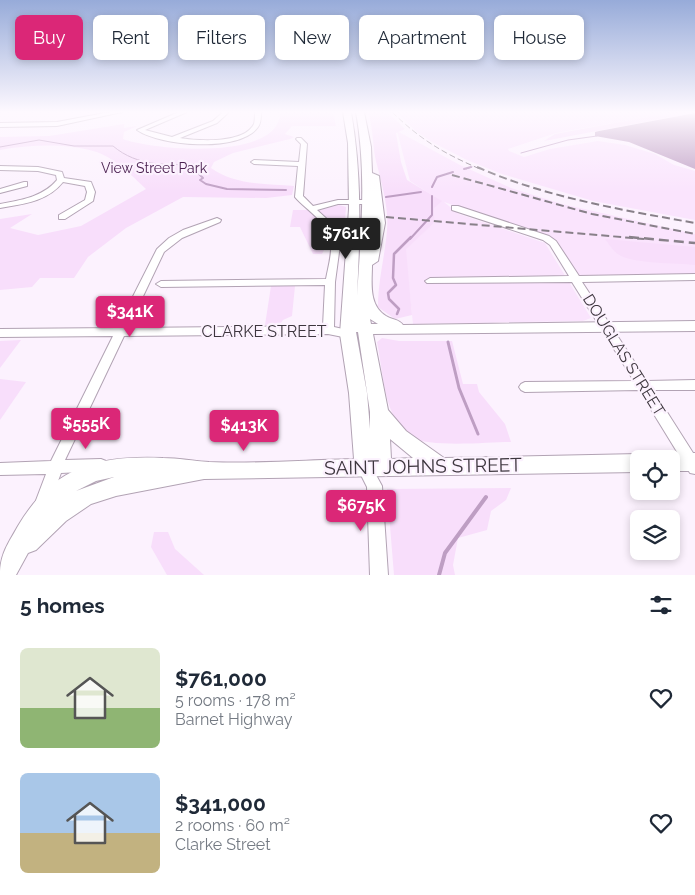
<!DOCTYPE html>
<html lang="en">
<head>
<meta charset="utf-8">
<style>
  body { margin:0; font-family:Raleway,sans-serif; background:#f2f2f3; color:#1f2937; height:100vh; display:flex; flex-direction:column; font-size:19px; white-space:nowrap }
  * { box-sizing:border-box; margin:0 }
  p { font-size:16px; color:#747a83 }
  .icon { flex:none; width:28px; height:28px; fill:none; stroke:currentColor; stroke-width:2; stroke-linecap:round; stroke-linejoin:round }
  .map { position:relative; height:575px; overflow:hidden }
  .side { display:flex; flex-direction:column; background:#fff; flex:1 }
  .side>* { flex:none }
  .guide { position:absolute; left:15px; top:15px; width:665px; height:45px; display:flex; gap:10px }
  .buttons { position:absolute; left:630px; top:450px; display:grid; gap:10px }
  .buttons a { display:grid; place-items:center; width:50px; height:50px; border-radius:8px; background:#fff; box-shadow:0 2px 8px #0003; font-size:25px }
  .price { position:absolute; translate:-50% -42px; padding:0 11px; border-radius:5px; background:#db2777; color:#fff; font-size:16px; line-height:32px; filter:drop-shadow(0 1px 2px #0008) }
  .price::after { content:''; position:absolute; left:50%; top:30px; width:15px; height:11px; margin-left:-8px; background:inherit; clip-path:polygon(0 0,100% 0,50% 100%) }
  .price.current { background:#222; color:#fff }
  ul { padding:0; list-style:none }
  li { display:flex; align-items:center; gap:15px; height:125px; padding:0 20px }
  li span { display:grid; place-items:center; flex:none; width:140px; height:100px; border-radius:8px; color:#555 }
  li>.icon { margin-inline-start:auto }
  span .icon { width:60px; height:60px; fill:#fffc; stroke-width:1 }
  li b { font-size:21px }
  h2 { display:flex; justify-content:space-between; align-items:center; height:60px; padding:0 20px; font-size:21px }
  .pill { padding:0 18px; border-radius:8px; background:#fff; box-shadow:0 2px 8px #0003; font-size:18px; line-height:45px }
  .pill.current { background:#db2777; color:#fff }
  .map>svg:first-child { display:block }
</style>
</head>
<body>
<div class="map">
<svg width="695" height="575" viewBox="0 0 695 575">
  <rect width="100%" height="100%" fill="#fcf2fe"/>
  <!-- built -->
  <g fill="#fae4fd">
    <polygon points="396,112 695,112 681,116 658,115 556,133 508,149 509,151 524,157 550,149 598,141 625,145 655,154 674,165 695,171 695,220 593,201 502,174 467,160 432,142 417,132"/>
    <polygon points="397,131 460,165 511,188 562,204 695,234 695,276 581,279 556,240 444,202 459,214 545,243 591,318 583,321 413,324 405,249 435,222 434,207 441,201 410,181"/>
  </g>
  <!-- green -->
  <g fill="#f8defb">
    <path d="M280,112H333L336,126H292L285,134L294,137L290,139L233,153L214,162L211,168C234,185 267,184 294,186L292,195L266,198L183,197L126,228L88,257L74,278H40L32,287L0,290V219L32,214L10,228L38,235L81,226L146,189C131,175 113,156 93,151C64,143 29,145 0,150V137L49,136L124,124V128L137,126L124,132L123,139C152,150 281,162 280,112Z"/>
    <path d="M368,112H388L405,129L396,133L401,162L407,180L442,201L434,208L435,222L406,249L412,315L395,319L378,307C378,280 385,256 387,230C389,209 382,185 377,165C372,148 374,130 368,112Z"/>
    <polygon points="658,115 676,116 544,141 555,134"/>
    <polygon points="339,205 346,207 344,236 328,242 322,254 313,254 300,227 290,227 293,210 320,210"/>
    <path d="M605,239L695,247V265C678,263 630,264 618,254C613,251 609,244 605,239Z"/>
    <polygon points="271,286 295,286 292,316 283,320 280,324 265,325"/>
    <path d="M382,338L399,341H452L463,384H477L479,392L505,424L511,442C488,442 429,448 411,437C404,433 398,425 394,417C383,395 382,366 377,342Z"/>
    <polygon points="21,340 0,368 0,341"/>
    <polygon points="0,379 26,382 0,420"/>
    <polygon points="511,488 506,500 491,511 487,530 458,538 453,565 455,575 394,575 387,489"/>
    <polygon points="154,532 168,532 175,549 204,575 167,575 151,547"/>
  </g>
  <!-- water -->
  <polygon fill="#be9ec3" points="695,113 695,169 629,142 595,136 595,132 599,131"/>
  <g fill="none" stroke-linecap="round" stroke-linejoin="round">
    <!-- stream-far4 -->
    <g stroke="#be9ec3" stroke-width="1">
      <path d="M0,147L39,140L74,146H113C138,167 167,165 198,164V169"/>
      <polyline points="521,153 568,140 597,136"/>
      <polyline points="466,169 472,167"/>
    </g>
    <!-- stream-far3 -->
    <g stroke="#be9ec3" stroke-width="2">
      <polyline points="198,167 198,173 203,178 200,180 206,184 227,189 286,190"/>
      <polyline points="464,169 471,167"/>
      <polyline points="432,187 437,177 453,172"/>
      <polyline points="386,197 421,192"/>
      <polyline points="410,239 432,215 432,196"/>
    </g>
    <!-- stream-far2 -->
    <polyline stroke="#be9ec3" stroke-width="2.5" points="397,314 399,309 389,299 388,293 396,285 393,278 394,254 411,237"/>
    <!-- stream-far1 -->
    <polyline stroke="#be9ec3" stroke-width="3" points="448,342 459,388 478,434"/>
    <!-- stream -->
    <polyline stroke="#be9ec3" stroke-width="4" points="439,575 445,553 486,497"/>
    <!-- minor casing -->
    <g stroke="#b2a3b4" stroke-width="2">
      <g id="minor">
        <polygon points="110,112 122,112 57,126 0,127 0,123 57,122"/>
        <path d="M179,112H187L145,130L172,137L213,121L223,112H229L217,123L180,138C198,141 244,144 254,124C255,120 255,116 255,112H261C261,117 261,123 258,127C240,153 160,146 137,130Z"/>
        <path d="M297,138H301L307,144L303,196L313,206L338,200H368L372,202L368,204H338L317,210L329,221L339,237L340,245L335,282L334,327L352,331L354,334L352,337L348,338L328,334L124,336L65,460L101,459L106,461L108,465L106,469L101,471L61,473L48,508L43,510L38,508L35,503L46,474L0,475V463L51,461L113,336L0,337V329L117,328L157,249L169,238L183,230L217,218L221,220L220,222L182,238L164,252L128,328L323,326L325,285L161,287L156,284L161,281L326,279C328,268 332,255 331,243C331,224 306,210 295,197L298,166L254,164L251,162L254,160L299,162L301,144L296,139Z"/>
        <path d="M0,166L38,167L62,172L64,178L91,182L95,192L93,201L65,219H59V215L85,200L87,192L85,186L63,182C47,202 23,204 0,208V204C21,200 43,197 57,180L56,175L38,171L0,170Z"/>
        <polygon points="24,182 27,182 27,186 0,193 0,189"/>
        <polygon points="452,206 458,206 549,236 556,241 579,276 695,274 695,280 582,282 647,381 695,380 695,390 653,390 695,456 695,474 690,473 639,390 525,392 521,390 519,387 521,384 525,382 634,381 572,282 427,283 425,281 430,278 569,276 550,245 543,240 452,210"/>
        <polygon points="364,461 369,462 382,486 388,575 370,575 367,487 357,467 359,462"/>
      </g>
    </g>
    <!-- major casing -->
    <g stroke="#b2a3b4" stroke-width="2">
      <g id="major">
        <path d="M343,112H351C362,174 360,234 357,296C361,235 367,173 356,112H364L371,147L372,173L379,176L385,223L378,261L372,265C372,282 368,305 386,316C392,320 399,319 403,325L695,321V331L373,334L388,410L406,431L444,458L639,454L647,459H639V472L204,479L116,496L91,504L66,521L36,550L28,553L16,575H0C0,554 8,544 18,526C53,467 97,455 163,458C178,458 194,461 209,462C257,464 306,460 354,459L349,393L340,334L349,209L348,143ZM370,319L378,324H371ZM356,332H358L370,412V429L367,393ZM390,439L413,458L391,459ZM114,477L76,491L96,481Z"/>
        <polygon points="671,453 695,453 695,471 671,471 671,459 663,459"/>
      </g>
    </g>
    <!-- minor -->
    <use href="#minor" fill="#fff" fill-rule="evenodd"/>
    <!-- major -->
    <use href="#major" fill="#fff" fill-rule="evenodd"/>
    <!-- rail-far2 -->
    <path stroke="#888089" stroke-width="1" stroke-dasharray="6 3" stroke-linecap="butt" d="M392,112C421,140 443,153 480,169"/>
    <!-- rail-far1 -->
    <g stroke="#888089" stroke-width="2" stroke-dasharray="8 4" stroke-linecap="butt">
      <path d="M477,167C545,197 622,210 695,223"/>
      <polyline points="452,175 592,214 695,234"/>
      <polyline points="386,217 644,239"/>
    </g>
    <!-- rail -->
    <polyline stroke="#888089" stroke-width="2.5" stroke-dasharray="10 5" stroke-linecap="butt" points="629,237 695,243"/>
  </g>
  <!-- sky -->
  <linearGradient id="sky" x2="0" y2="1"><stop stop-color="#97abd9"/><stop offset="0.58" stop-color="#fef9ff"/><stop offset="1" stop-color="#fef9ff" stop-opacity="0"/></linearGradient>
  <rect width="695" height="193" fill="url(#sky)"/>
  <g text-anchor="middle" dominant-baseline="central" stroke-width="4.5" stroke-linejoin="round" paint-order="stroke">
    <!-- far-park labels -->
    <g font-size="14" fill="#4c2352" stroke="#fcf2fe">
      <text x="154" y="168">View Street Park</text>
    </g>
    <!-- street labels -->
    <g font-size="16" fill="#3d363e" stroke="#fcf2fe">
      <text x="264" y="331">CLARKE STREET</text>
      <text transform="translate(624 355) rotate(58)">DOUGLAS STREET</text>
    </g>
    <!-- near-street labels -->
    <g font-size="19" fill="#3d363e" stroke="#fcf2fe">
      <text transform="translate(423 466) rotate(-1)">SAINT JOHNS STREET</text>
    </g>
  </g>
</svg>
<div class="buttons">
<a><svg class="icon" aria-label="locate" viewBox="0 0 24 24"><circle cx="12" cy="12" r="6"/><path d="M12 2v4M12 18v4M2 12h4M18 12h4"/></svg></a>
<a><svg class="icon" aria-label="layers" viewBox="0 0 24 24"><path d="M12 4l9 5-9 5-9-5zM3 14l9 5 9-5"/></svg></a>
</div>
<b class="price current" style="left:346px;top:260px">$761K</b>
<b class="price" style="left:130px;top:338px">$341K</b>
<b class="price" style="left:86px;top:450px">$555K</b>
<b class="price" style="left:244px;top:452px">$413K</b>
<b class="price" style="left:361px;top:532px">$675K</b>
<div class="guide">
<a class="pill current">Buy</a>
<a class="pill">Rent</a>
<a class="pill">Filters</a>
<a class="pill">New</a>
<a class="pill">Apartment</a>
<a class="pill">House</a>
</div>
</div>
<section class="side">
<h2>5 homes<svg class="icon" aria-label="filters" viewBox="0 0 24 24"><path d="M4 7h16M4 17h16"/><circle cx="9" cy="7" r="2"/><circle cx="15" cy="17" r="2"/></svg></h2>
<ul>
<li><span style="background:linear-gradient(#dfe7d0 60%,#8fb573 0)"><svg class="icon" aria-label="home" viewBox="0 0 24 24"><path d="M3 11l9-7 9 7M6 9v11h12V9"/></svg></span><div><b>$761,000</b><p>5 rooms · 178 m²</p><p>Barnet Highway</p></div><svg class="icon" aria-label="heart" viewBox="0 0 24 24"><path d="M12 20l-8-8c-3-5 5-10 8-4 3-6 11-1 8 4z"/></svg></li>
<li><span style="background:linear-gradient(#a9c7e8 60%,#c2b280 0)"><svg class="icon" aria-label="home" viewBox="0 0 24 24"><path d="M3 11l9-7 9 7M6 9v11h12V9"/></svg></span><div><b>$341,000</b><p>2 rooms · 60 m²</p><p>Clarke Street</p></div><svg class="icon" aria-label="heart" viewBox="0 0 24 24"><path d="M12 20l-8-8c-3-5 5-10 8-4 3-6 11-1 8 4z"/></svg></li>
</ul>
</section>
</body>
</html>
